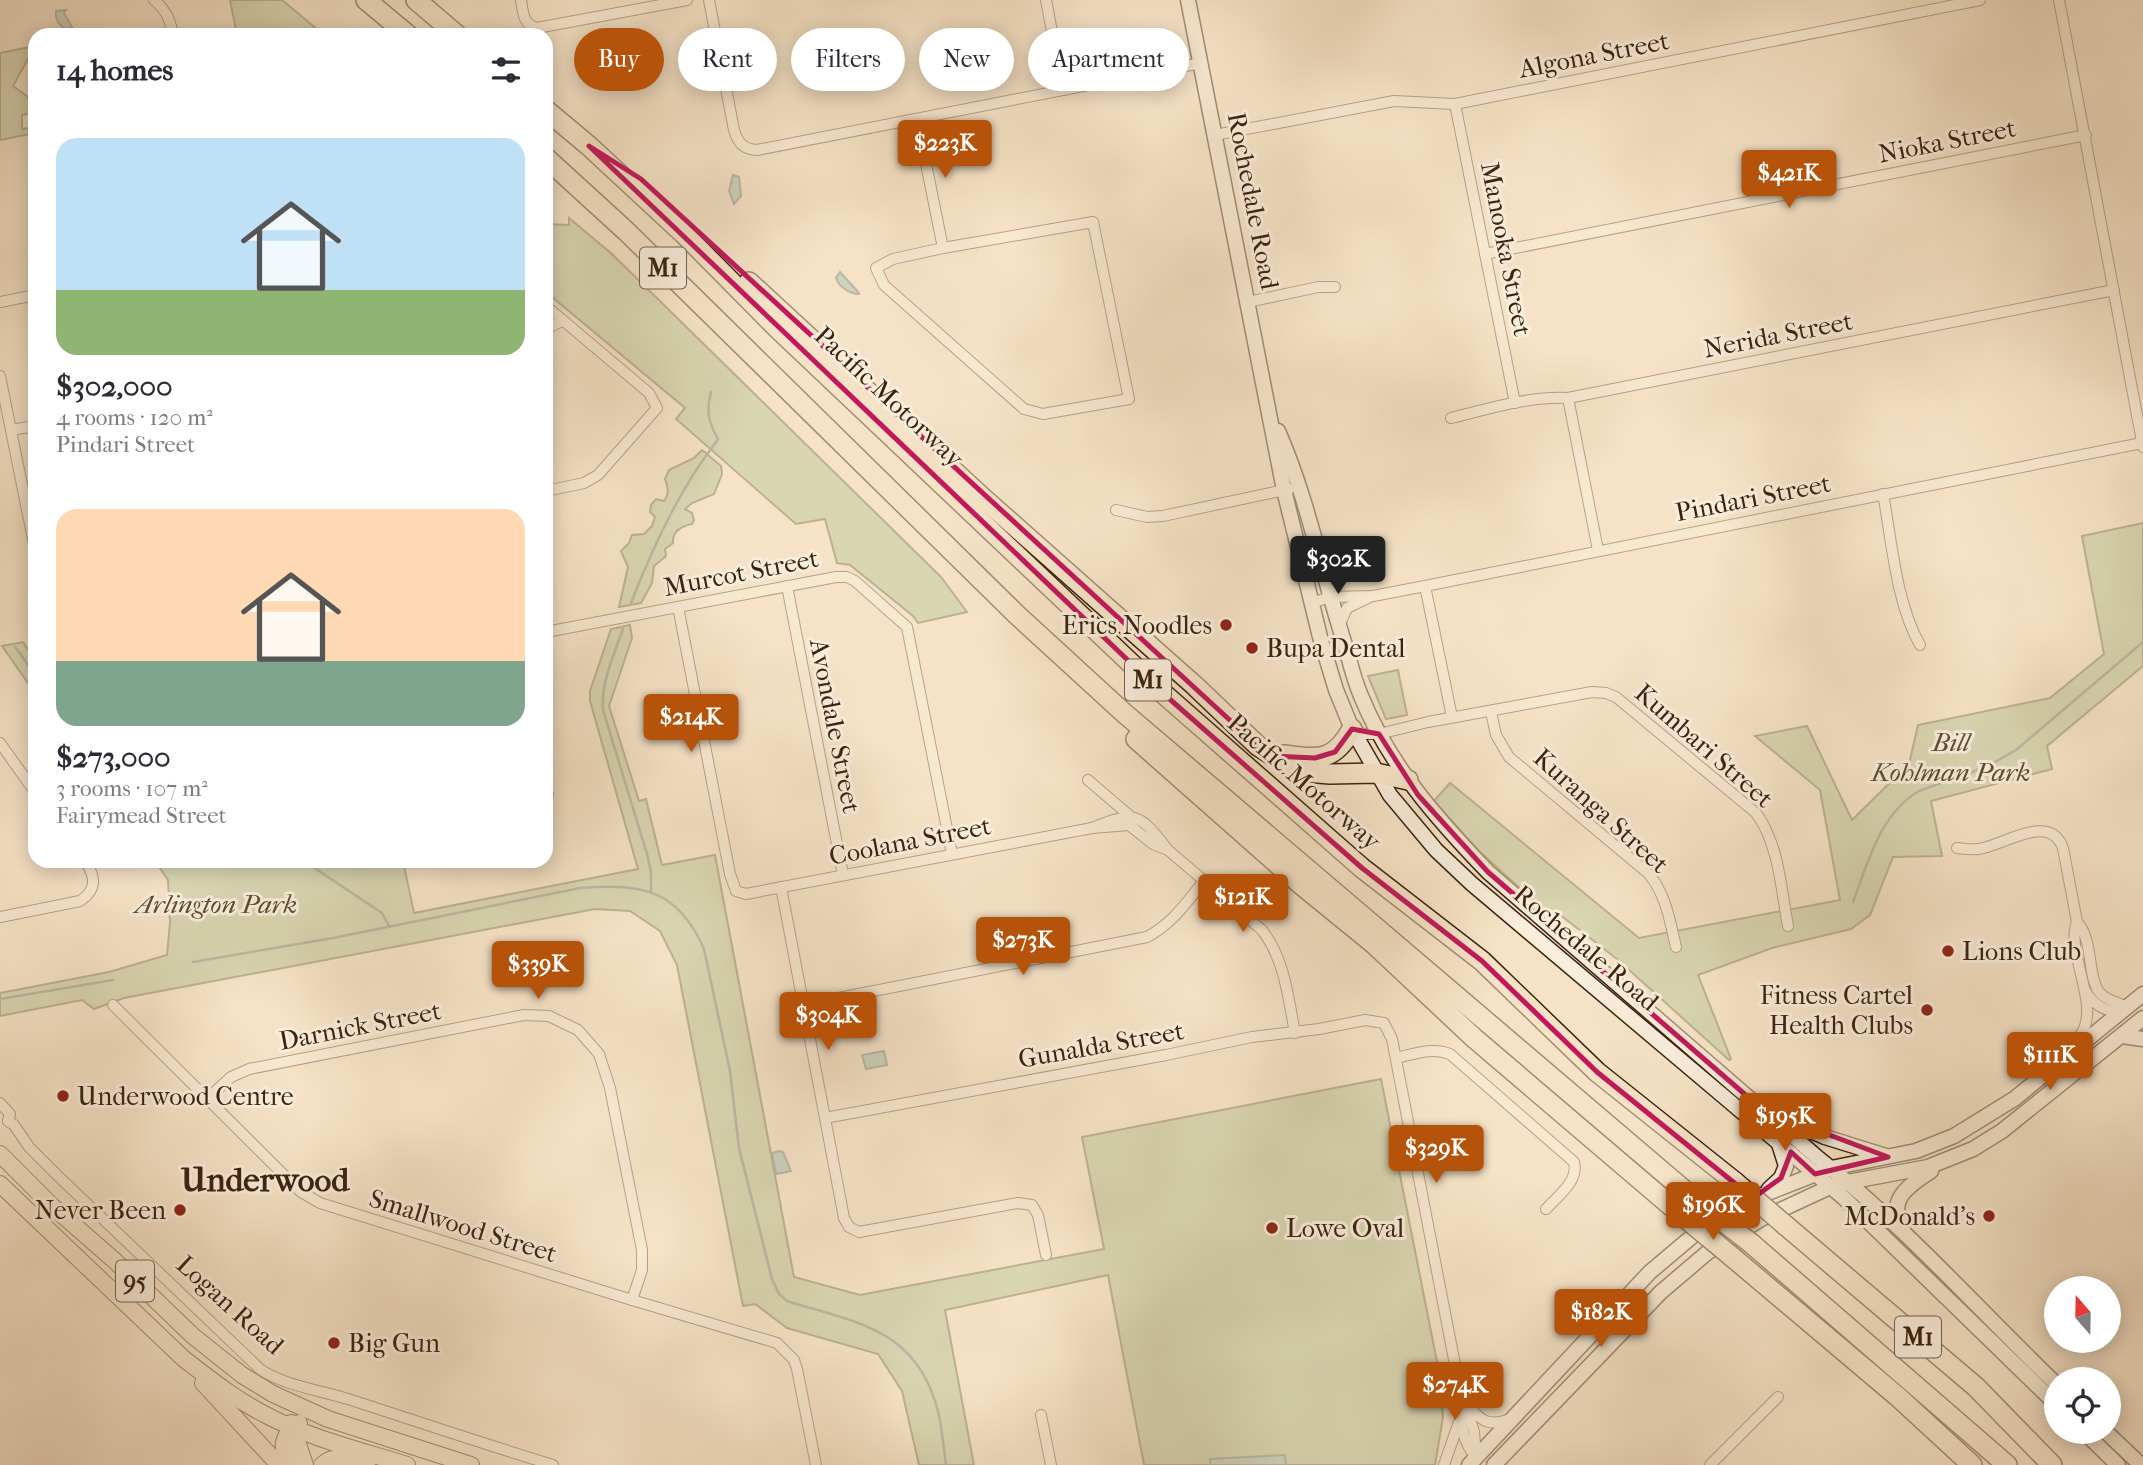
<!DOCTYPE html>
<html lang="en">
<head>
<meta charset="utf-8">
<style>
  body { margin:0; font-family:"IM FELL French Canon",serif; background:#f7f7f7; color:#2b2b33; height:100vh; display:flex; flex-direction:column; font-size:26px; white-space:nowrap }
  * { box-sizing:border-box; margin:0 }
  p { font-size:23px; color:#7c7c81 }
  .icon { flex:none; width:38px; height:38px; fill:none; stroke:currentColor; stroke-width:2; stroke-linecap:round; stroke-linejoin:round }
  .map { position:relative; flex:1; overflow:hidden }
  .details { position:absolute; left:28px; top:28px; width:525px; height:840px; display:flex; flex-direction:column; background:#fff; border-radius:21px; box-shadow:0 4px 18px #0003 }
  .details>* { flex:none }
  .top-card { position:absolute; left:574px; top:28px; width:665px; height:63px; display:flex; gap:14px }
  .needle { width:46px; rotate:340deg }
  .tools { position:absolute; left:2044px; top:1276px; display:grid; gap:14px }
  .tools a { display:grid; place-items:center; width:77px; height:77px; border-radius:50%; background:#fff; box-shadow:0 4px 18px #0003; font-size:35px }
  .price { position:absolute; translate:-50% -60px; padding:0 16px; border-radius:7px; background:#b45309; color:#fff; font-size:23px; line-height:46px; filter:drop-shadow(0 2px 4px #0008) }
  .price::after { content:''; position:absolute; left:50%; top:42px; width:21px; height:16px; margin-left:-10px; background:inherit; clip-path:polygon(0 0,100% 0,50% 100%) }
  .price.selected { background:#222; color:#fff }
  ul { padding:0; list-style:none }
  li { display:grid; align-content:center; gap:14px; height:371px; padding:0 28px }
  li span { display:grid; place-items:center; height:217px; border-radius:21px; color:#555 }
  li>.icon { margin-inline-start:auto }
  span .icon { width:126px; height:126px; fill:#fffc; stroke-width:1 }
  li b { font-size:30px }
  h2 { display:flex; justify-content:space-between; align-items:center; height:84px; padding:0 28px; font-size:30px }
  .pill { padding:0 24px; border-radius:32px; background:#fff; box-shadow:0 4px 18px #0003; font-size:24px; line-height:63px }
  .pill.selected { background:#b45309; color:#fff }
  .map>svg:first-child { display:block }
</style>
</head>
<body>
<div class="map">
<svg width="2143" height="1465" viewBox="0 0 2143 1465">
  <rect width="100%" height="100%" fill="#f6e3c7"/>
  <filter id="stains"><feTurbulence type="fractalNoise" baseFrequency=".00286" numOctaves="4"/><feColorMatrix values="0 0 0 0 .2 0 0 0 0 .09 0 0 0 0 .02 0 0 0 .5 -.17"/></filter>
  <radialGradient id="worn" r=".72"><stop offset=".6" stop-color="#630" stop-opacity="0"/><stop offset="1" stop-color="#630" stop-opacity=".3"/></radialGradient>
  <!-- green -->
  <g fill="#b6c59a" stroke="#797455" stroke-width="2">
    <polygon points="230,0 282,0 324,35 237,35"/>
    <polygon points="35,46 13,86 35,102 35,112 22,115 22,129 35,127 35,133 0,140 0,53"/>
    <polygon points="569,218 612,254 941,577 967,612 918,623 913,616 850,565 837,563 825,519 796,524 676,419 685,408 546,292 546,224 569,225"/>
    <path d="M702,450L721,466L722,474L714,494L692,503L685,509L692,513L694,520L692,524C682,526 672,531 673,543L665,549L666,556L654,566L652,583L641,603L619,607L628,567L621,551L629,543L632,535L644,534L652,526L655,517L650,512L651,505L656,499L664,501C669,495 668,486 665,479L669,470L694,458Z"/>
    <polygon points="2143,523 2143,666 2047,746 2052,769 1931,801 1942,856 1893,857 1870,915 1851,929 1772,948 1698,975 1731,1059 1729,1060 1617,959 1559,914 1554,919 1478,850 1434,801 1450,783 1639,938 1840,900 1820,790 1755,736 1807,726 1852,820 1909,764 1918,725 2050,698 2104,654 2082,536"/>
    <polygon points="630,625 632,638 609,706 639,801 646,799 662,865 715,855 794,1277 860,1295 1104,1249 1082,1137 1381,1079 1439,1372 1443,1417 1435,1465 1144,1465 1108,1275 945,1310 974,1465 919,1465 902,1391 878,1354 787,1328 755,1304 743,1306 677,965 660,931 630,911 595,909 124,998 94,1009 82,1000 0,1016 0,993 109,972 167,955 170,922 168,880 155,861 403,861 414,913 638,869 590,701 590,691 611,629"/>
    <polygon points="23,642 35,660 35,693 2,646"/>
    <polygon points="1398,670 1407,715 1386,719 1368,676"/>
  </g>
  <!-- water -->
  <g fill="#9dbeb8" stroke="#768075" stroke-width="2">
    <path d="M66,10L64,13L72,27L64,29C58,24 55,18 56,11Z"/>
    <polygon points="733,175 739,177 741,196 734,204 729,191"/>
    <path d="M840,272L859,293V294C850,294 839,287 836,278Z"/>
    <polygon points="884,1051 887,1065 866,1069 862,1055"/>
    <polygon points="779,1151 783,1152 791,1171 776,1174 772,1153"/>
    <polygon points="1285,1455 1286,1465 1210,1465 1210,1459"/>
  </g>
  <g fill="none" stroke-linecap="round" stroke-linejoin="round">
    <!-- stream -->
    <g stroke="#768075" stroke-width="2.5">
      <path d="M631,603C648,559 668,515 693,475C701,462 710,451 718,439C708,422 706,410 711,392"/>
      <path d="M623,629C614,655 601,681 603,710L647,854L651,872V892"/>
      <polyline points="15,647 35,674"/>
      <polyline points="304,861 382,913 389,926"/>
      <path d="M1853,902C1868,862 1880,814 1919,791L1986,767L2016,750L2143,642"/>
      <path d="M193,962L333,938L580,888C641,883 678,889 704,949L730,1071L739,1148L772,1279L779,1294L787,1301C853,1322 911,1327 935,1401C942,1421 943,1444 946,1465"/>
      <polyline points="0,999 113,980"/>
    </g>
    <!-- street casing -->
    <g stroke="#6a533e" stroke-width="12">
      <g id="street">
        <path d="M154,0C166,10 170,19 173,35"/>
        <path d="M521,0C523,12 523,25 537,28L687,0"/>
        <path d="M709,0L734,130C738,143 743,149 757,150L1201,63"/>
        <polyline points="1046,0 1063,90"/>
        <polyline points="2059,0 2143,447"/>
        <polyline points="1455,104 1515,403"/>
        <polyline points="917,119 943,248"/>
        <polyline points="1215,135 1394,101 1455,104 1980,0"/>
        <polygon points="1093,222 1129,399 1043,414 1024,409 884,285 876,268 893,259 943,248"/>
        <polyline points="1485,254 2086,135"/>
        <polyline points="0,302 35,295"/>
        <polyline points="1248,302 1318,287 1335,287"/>
        <polyline points="546,306 649,393 657,408 598,475 584,483 546,491"/>
        <polyline points="546,329 562,321"/>
        <polyline points="0,376 35,549"/>
        <polyline points="1568,398 1598,550"/>
        <path d="M1451,418C1488,409 1529,396 1568,398L2114,290"/>
        <polyline points="11,430 35,426"/>
        <path d="M1883,494C1892,542 1896,603 1920,645"/>
        <polyline points="1116,510 1147,517 1163,516 1289,489"/>
        <polyline points="787,586 843,875"/>
        <polyline points="1425,586 1452,717"/>
        <polyline points="1312,603 1330,597 1373,596 1425,586 2142,443"/>
        <path d="M678,607L730,874L736,891L746,894L1092,828L1129,825L1153,844L1168,850C1139,812 1135,811 1092,828"/>
        <polyline points="1339,626 1347,608 1372,596"/>
        <polyline points="546,632 836,577 847,577 855,581 907,627 952,854"/>
        <path d="M1491,712L1496,735L1509,757L1649,874C1666,895 1670,921 1676,947"/>
        <path d="M1353,730L1364,734H1379L1428,722L1592,692L1606,693L1616,697L1756,813C1779,844 1781,889 1788,926"/>
        <polyline points="0,743 35,792"/>
        <polyline points="1088,780 1130,816"/>
        <polyline points="546,791 548,794"/>
        <path d="M1957,848C1964,849 1972,850 1979,849C2003,846 2050,811 2063,848L2077,922C2095,941 2086,981 2102,995C2109,1001 2119,1003 2128,1007"/>
        <path d="M1168,850L1262,930C1285,960 1288,997 1295,1033"/>
        <polyline points="781,887 844,1218 849,1227 859,1232 1018,1203 1032,1205 1038,1215 1046,1255"/>
        <path d="M0,917L80,901C97,890 96,877 85,861"/>
        <path d="M2085,990C2093,1005 2104,1010 2120,1013"/>
        <polyline points="113,1005 301,1192 320,1203 632,1300 777,1343 794,1360 797,1369 816,1465"/>
        <path d="M803,1005L1147,937C1172,924 1186,903 1204,881"/>
        <path d="M2073,1045C2077,1039 2083,1033 2085,1026C2095,997 2066,948 2077,922"/>
        <path d="M1396,1058C1414,1054 1432,1047 1450,1054L1574,1162C1579,1181 1558,1196 1546,1209"/>
        <polyline points="207,1099 231,1077 249,1069 524,1015 549,1016 578,1030 599,1054 610,1088 642,1250 642,1270 632,1300"/>
        <polyline points="0,1103 10,1114 8,1121"/>
        <polyline points="825,1118 1166,1055 1252,1037 1319,1029 1365,1020 1384,1023 1392,1039 1458,1380 1474,1432 1476,1457"/>
        <path d="M8,1121L14,1125L29,1147L58,1176L261,1370C287,1386 319,1390 348,1399C416,1421 484,1444 553,1465"/>
        <path d="M1458,1387C1458,1409 1461,1442 1476,1457"/>
        <path d="M1471,1408C1482,1424 1494,1426 1512,1418"/>
        <polyline points="1041,1415 1051,1465"/>
        <polyline points="1444,1465 1460,1419"/>
        <polyline points="1710,1465 1778,1397"/>
      </g>
    </g>
    <!-- secondary casing -->
    <g stroke="#3c2310" stroke-width="17">
      <g id="secondary">
        <polyline points="1188,0 1284,490 1320,637 1336,690 1352,729 1390,795 1436,850 1472,884 1844,1198 2056,1404"/>
        <path d="M1278,431C1308,499 1322,574 1345,645C1350,662 1354,680 1361,696C1389,765 1437,819 1488,872L1818,1158C1906,1227 1976,1307 2056,1384"/>
        <polyline points="2122,1036 2143,1039"/>
        <polyline points="1777,1116 1825,1137 1886,1156"/>
        <polyline points="1769,1189 1781,1178 1786,1166 1779,1144"/>
        <path d="M1903,1229C1886,1200 1908,1186 1931,1171"/>
        <polyline points="2084,1432 2118,1465"/>
        <polyline points="2106,1432 2141,1465"/>
        <polyline points="1469,1465 1650,1272 1701,1229 1750,1200 1831,1168 1916,1151 1954,1136 2014,1099 2143,994"/>
        <polyline points="1494,1465 1661,1292 1708,1252 1761,1219 1830,1187 1848,1182 1928,1167 1973,1149 2002,1131 2143,1018"/>
      </g>
    </g>
    <!-- primary casing -->
    <g stroke="#3c2310" stroke-width="18">
      <g id="primary">
        <polyline points="0,1154 52,1206 115,1261 193,1336 242,1375 273,1394 328,1419 471,1465"/>
        <path d="M0,1184L184,1359C210,1379 235,1399 264,1414C309,1438 359,1450 407,1465"/>
        <polyline points="203,1383 279,1465"/>
        <polyline points="291,1423 305,1465"/>
        <path d="M290,1465C280,1447 281,1436 299,1423"/>
        <path d="M322,1465C335,1453 351,1459 367,1464"/>
      </g>
    </g>
    <!-- highway casing -->
    <g stroke="#3c2310" stroke-width="22">
      <g id="highway">
        <polyline points="366,0 408,35"/>
        <polyline points="416,0 457,35"/>
        <polyline points="546,110 589,146 686,236 776,327 1157,688 1362,868 1482,961 1597,1072 1735,1182"/>
        <polyline points="546,158 626,231 1016,614 1124,713 1697,1201"/>
        <polyline points="749,282 983,498 1194,685 1258,746 1285,763 1305,772 1330,774 1376,773 1408,780"/>
        <polyline points="1136,739 1299,883 1375,945 1474,1038 1678,1212"/>
        <path d="M1284,755C1318,759 1333,763 1352,729"/>
        <polyline points="1785,1225 1976,1387 2052,1465"/>
        <polyline points="1752,1244 2007,1465"/>
        <polyline points="1731,1256 1897,1396 1972,1465"/>
      </g>
    </g>
    <!-- street -->
    <use href="#street" stroke="#f9eddb" stroke-width="10"/>
    <!-- secondary -->
    <use href="#secondary" stroke="#f9eddb" stroke-width="14"/>
    <!-- primary -->
    <use href="#primary" stroke="#f6e3c7" stroke-width="16"/>
    <!-- highway -->
    <use href="#highway" stroke="#f6e3c7" stroke-width="19"/>
    <!-- highway-bridge casing -->
    <g stroke="#3c2310" stroke-width="22" stroke-linecap="butt">
      <g id="highway-bridge">
        <polyline points="1735,1182 1785,1225"/>
        <polyline points="1697,1201 1752,1244"/>
        <polyline points="1678,1212 1731,1256"/>
      </g>
    </g>
    <!-- highway-bridge -->
    <use href="#highway-bridge" stroke="#f6e3c7" stroke-width="19"/>
  </g>
  <!-- marked area -->
  <path d="M0 0H2143V1465H0ZM589,146L641,179L1258,746L1272,756L1315,758L1335,752L1352,729L1379,734L1418,795L1488,872L1763,1110L1888,1157L1815,1174L1791,1152L1781,1178L1753,1198L1597,1072L1482,961L1362,868L1157,688Z" fill="#f6e3c7" fill-opacity=".55" fill-rule="evenodd"/>
  <path fill="none" stroke="#c2185b" stroke-width="5" stroke-linejoin="round" d="M589,146L641,179L1258,746L1272,756L1315,758L1335,752L1352,729L1379,734L1418,795L1488,872L1763,1110L1888,1157L1815,1174L1791,1152L1781,1178L1753,1198L1597,1072L1482,961L1362,868L1157,688Z"/>
  <!-- markers -->
  <g fill="#8f2418" stroke="#f9eddb" stroke-width="2.5">
    <circle cx="1226" cy="625" r="7"/>
    <circle cx="1252" cy="648" r="7"/>
    <circle cx="1948" cy="951" r="7"/>
    <circle cx="1927" cy="1010" r="7"/>
    <circle cx="63" cy="1096" r="7"/>
    <circle cx="180" cy="1210" r="7"/>
    <circle cx="1989" cy="1216" r="7"/>
    <circle cx="1272" cy="1228" r="7"/>
    <circle cx="334" cy="1343" r="7"/>
  </g>
  <g text-anchor="middle" dominant-baseline="central" stroke-width="6" stroke-linejoin="round" paint-order="stroke">
    <!-- shield labels -->
    <g fill="#f9eddb" stroke="#75604d" stroke-width="2">
      <rect x="640" y="247.5" width="46" height="41" rx="5"/>
      <rect x="1125" y="659.5" width="46" height="41" rx="5"/>
      <rect x="116" y="1260.5" width="38" height="41" rx="5"/>
      <rect x="1895" y="1316.5" width="46" height="41" rx="5"/>
    </g>
    <g font-size="24" font-weight="bold" fill="#3c2310">
      <text x="663" y="268">M1</text>
      <text x="1148" y="680">M1</text>
      <text x="135" y="1281">95</text>
      <text x="1918" y="1337">M1</text>
    </g>
    <!-- street labels -->
    <g font-size="26" fill="#3c2310" stroke="#f9eddb">
      <text transform="translate(1594 55) rotate(-11)">Algona Street</text>
      <text transform="translate(1947 141) rotate(-11)">Nioka Street</text>
      <text transform="translate(1253 201) rotate(79)">Rochedale Road</text>
      <text transform="translate(1506 249) rotate(79)">Manooka Street</text>
      <text transform="translate(1778 335) rotate(-11)">Nerida Street</text>
      <text transform="translate(889 397) rotate(43)">Pacific Motorway</text>
      <text transform="translate(1753 498) rotate(-11)">Pindari Street</text>
      <text transform="translate(741 573) rotate(-11)">Murcot Street</text>
      <text transform="translate(835 726) rotate(79)">Avondale Street</text>
      <text transform="translate(1704 746) rotate(41)">Kumbari Street</text>
      <text transform="translate(1304 782) rotate(41)">Pacific Motorway</text>
      <text transform="translate(1601 811) rotate(42)">Kuranga Street</text>
      <text transform="translate(910 841) rotate(-11)">Coolana Street</text>
      <text transform="translate(1586 948) rotate(40)">Rochedale Road</text>
      <text transform="translate(360 1026) rotate(-11)">Darnick Street</text>
      <text transform="translate(1101 1045) rotate(-10)">Gunalda Street</text>
      <text transform="translate(463 1226) rotate(17)">Smallwood Street</text>
      <text transform="translate(230 1305) rotate(42)">Logan Road</text>
    </g>
    <!-- poi labels -->
    <g font-size="26" fill="#3c2310" stroke="#f9eddb" text-anchor="start">
      <text x="1212" y="625" text-anchor="end">Erics Noodles</text>
      <text x="1266" y="648">Bupa Dental</text>
      <text x="1962" y="951">Lions Club</text>
      <text x="1913" y="995" text-anchor="end">Fitness Cartel<tspan x="1913" dy="30">Health Clubs</tspan></text>
      <text x="77" y="1096">Underwood Centre</text>
      <text x="166" y="1210" text-anchor="end">Never Been</text>
      <text x="1975" y="1216" text-anchor="end">McDonald's</text>
      <text x="1286" y="1228">Lowe Oval</text>
      <text x="348" y="1343">Big Gun</text>
    </g>
    <!-- park labels -->
    <g font-size="26" font-style="italic" fill="#5a4c32" stroke="#f9eddb">
      <text x="1951" y="742">Bill<tspan x="1951" dy="30">Kohlman Park</tspan></text>
      <text x="216" y="904">Arlington Park</text>
    </g>
    <!-- district labels -->
    <g font-size="33" font-weight="bold" fill="#3c2310" stroke="#f9eddb">
      <text x="265" y="1180">Underwood</text>
    </g>
  </g>
  <rect width="100%" height="100%" filter="url(#stains)"/>
  <rect width="100%" height="100%" fill="url(#worn)"/>
</svg>
<div class="tools">
<a><svg class="needle" viewBox="-14 -14 28 28"><path d="M0-13l5 13h-10z" fill="#e53935"/><path d="M0 13l5-13h-10z" fill="#7c7c81"/></svg></a>
<a><svg class="icon" aria-label="locate" viewBox="0 0 24 24"><circle cx="12" cy="12" r="6"/><path d="M12 2v4M12 18v4M2 12h4M18 12h4"/></svg></a>
</div>
<b class="price" style="left:945px;top:180px">$223K</b>
<b class="price" style="left:1789px;top:210px">$421K</b>
<b class="price selected" style="left:1338px;top:596px">$302K</b>
<b class="price" style="left:691px;top:754px">$214K</b>
<b class="price" style="left:1243px;top:934px">$121K</b>
<b class="price" style="left:1023px;top:977px">$273K</b>
<b class="price" style="left:538px;top:1001px">$339K</b>
<b class="price" style="left:828px;top:1052px">$304K</b>
<b class="price" style="left:2050px;top:1092px">$111K</b>
<b class="price" style="left:1785px;top:1153px">$195K</b>
<b class="price" style="left:1436px;top:1185px">$329K</b>
<b class="price" style="left:1713px;top:1242px">$196K</b>
<b class="price" style="left:1601px;top:1349px">$182K</b>
<b class="price" style="left:1455px;top:1422px">$274K</b>
<div class="top-card">
<a class="pill selected">Buy</a>
<a class="pill">Rent</a>
<a class="pill">Filters</a>
<a class="pill">New</a>
<a class="pill">Apartment</a>
</div>
<section class="details">
<h2>14 homes<svg class="icon" aria-label="filters" viewBox="0 0 24 24"><path d="M4 7h16M4 17h16"/><circle cx="9" cy="7" r="2"/><circle cx="15" cy="17" r="2"/></svg></h2>
<ul>
<li><span style="background:linear-gradient(#bfe0f5 70%,#8fb573 0)"><svg class="icon" aria-label="home" viewBox="0 0 24 24"><path d="M3 11l9-7 9 7M6 9v11h12V9"/></svg></span><div><b>$302,000</b><p>4 rooms · 120 m²</p><p>Pindari Street</p></div></li>
<li><span style="background:linear-gradient(#ffd9b3 70%,#7fa58c 0)"><svg class="icon" aria-label="home" viewBox="0 0 24 24"><path d="M3 11l9-7 9 7M6 9v11h12V9"/></svg></span><div><b>$273,000</b><p>3 rooms · 107 m²</p><p>Fairymead Street</p></div></li>
</ul>
</section>
</div>
</body>
</html>
